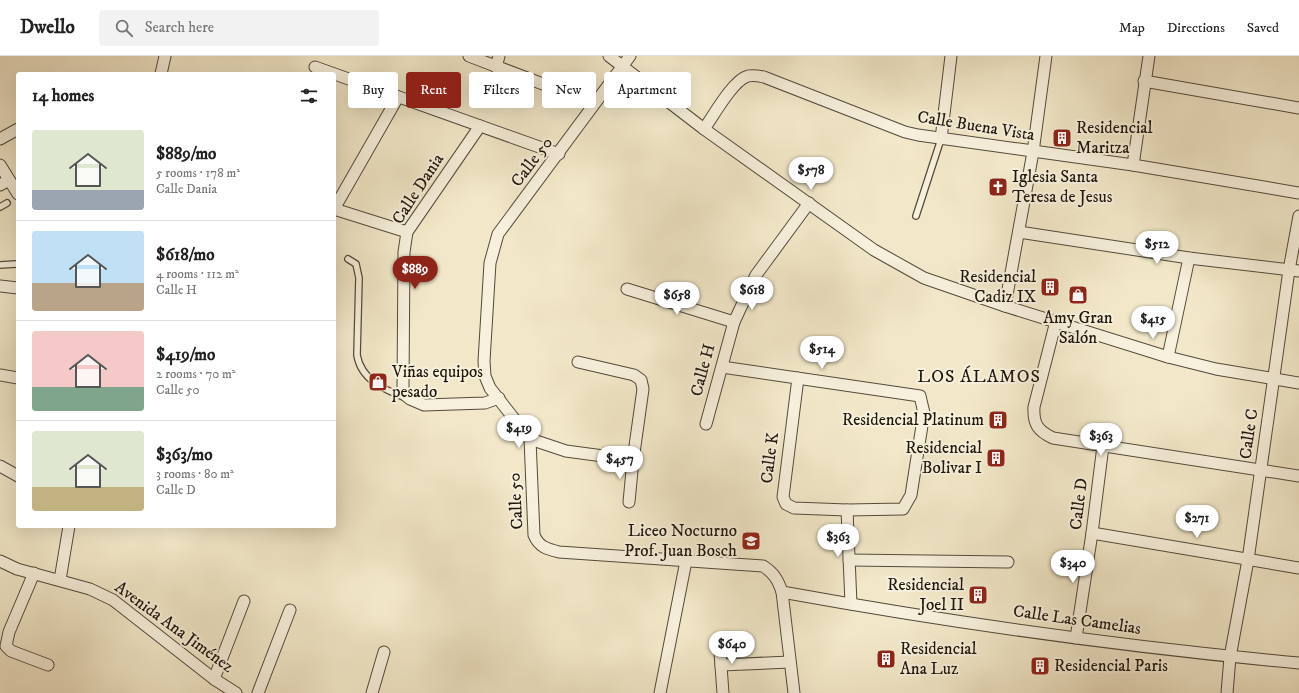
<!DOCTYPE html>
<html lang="en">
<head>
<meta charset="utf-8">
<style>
  body { margin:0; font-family:"IM FELL DW Pica",serif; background:#f2f2f2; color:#222; height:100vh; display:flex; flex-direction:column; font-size:15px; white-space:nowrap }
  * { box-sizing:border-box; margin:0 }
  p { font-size:13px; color:#767676 }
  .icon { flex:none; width:22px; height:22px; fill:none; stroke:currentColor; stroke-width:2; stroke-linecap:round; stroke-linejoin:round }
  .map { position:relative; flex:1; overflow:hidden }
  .drawer { position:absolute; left:16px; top:16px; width:320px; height:456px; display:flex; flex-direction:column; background:#fff; border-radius:4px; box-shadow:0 4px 16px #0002 }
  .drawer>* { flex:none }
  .banner { position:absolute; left:348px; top:16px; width:380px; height:36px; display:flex; gap:8px }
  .price { position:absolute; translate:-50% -34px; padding:0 9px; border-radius:14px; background:#fff; color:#222; font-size:13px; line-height:26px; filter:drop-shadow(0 1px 2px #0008) }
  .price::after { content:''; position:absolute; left:50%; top:24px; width:12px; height:9px; margin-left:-6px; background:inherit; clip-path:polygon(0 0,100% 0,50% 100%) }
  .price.selected { background:#8f2418; color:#fff }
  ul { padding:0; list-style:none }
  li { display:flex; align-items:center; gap:12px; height:100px; padding:0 16px }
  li+li { border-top:1px solid #e0e0e0 }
  li span { display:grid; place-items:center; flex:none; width:112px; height:80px; border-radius:4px; color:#555 }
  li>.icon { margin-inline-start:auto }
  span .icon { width:48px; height:48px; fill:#fffc; stroke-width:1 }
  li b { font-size:17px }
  h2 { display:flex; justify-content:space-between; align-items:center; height:48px; padding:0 16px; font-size:17px }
  .pill { padding:0 14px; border-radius:4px; background:#fff; box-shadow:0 4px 16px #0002; font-size:14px; line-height:36px }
  .pill.selected { background:#8f2418; color:#fff }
  header { display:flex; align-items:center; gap:24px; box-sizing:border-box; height:56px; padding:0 20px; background:#fff; border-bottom:1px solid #e0e0e0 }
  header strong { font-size:19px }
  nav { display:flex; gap:22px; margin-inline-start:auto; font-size:14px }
  .search { width:280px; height:36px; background:#f2f2f2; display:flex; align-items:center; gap:10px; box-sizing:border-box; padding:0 14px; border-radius:4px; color:#767676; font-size:15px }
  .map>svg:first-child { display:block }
</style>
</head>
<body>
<header>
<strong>Dwello</strong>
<div class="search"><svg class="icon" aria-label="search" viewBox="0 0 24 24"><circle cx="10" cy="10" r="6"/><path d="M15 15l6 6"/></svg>Search here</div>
<nav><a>Map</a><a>Directions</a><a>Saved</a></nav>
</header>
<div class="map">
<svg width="1299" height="637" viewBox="0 0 1299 637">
  <rect width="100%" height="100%" fill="#f2e8c9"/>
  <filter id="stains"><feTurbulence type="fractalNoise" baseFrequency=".005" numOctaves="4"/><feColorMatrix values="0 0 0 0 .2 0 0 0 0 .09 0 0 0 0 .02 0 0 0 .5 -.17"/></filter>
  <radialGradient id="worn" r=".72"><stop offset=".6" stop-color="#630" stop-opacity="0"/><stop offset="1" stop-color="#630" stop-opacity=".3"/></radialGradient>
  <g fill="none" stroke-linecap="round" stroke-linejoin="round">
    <!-- lane casing -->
    <g stroke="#534a3b" stroke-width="8">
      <g id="lane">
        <polyline points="0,151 7,147"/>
        <polyline points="916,160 941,83"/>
        <path d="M348,203L356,208L359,222L357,299C361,324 385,334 406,342"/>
        <polyline points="0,209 16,208"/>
      </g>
    </g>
    <!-- street casing -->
    <g stroke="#534a3b" stroke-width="13">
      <g id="street">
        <polyline points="469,0 580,42"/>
        <polyline points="609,0 704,73 874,194 924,222 1005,250 1168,301 1216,313 1299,327"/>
        <path d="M630,0L498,178L490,207L484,305L485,320L490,332L530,383L534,479C539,491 547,493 559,496L763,510C774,517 778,524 782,536L794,637"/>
        <polyline points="315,11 559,98"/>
        <polyline points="496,11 499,0"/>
        <polyline points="161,18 165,0"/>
        <polyline points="1144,25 1299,52"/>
        <polyline points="480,70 407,176 404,196 403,332 405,339 410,343 424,349 485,347 499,342"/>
        <path d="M704,73C714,59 733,24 748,20C753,19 759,20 764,21L905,76L918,79L1133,109L1299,137"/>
        <polyline points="0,83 18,73"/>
        <polyline points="941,83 951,0"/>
        <polyline points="0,109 18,138"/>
        <polyline points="1133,109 1149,0"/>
        <polyline points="0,129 9,124"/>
        <polyline points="334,153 398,41"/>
        <polyline points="334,153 407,176"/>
        <polyline points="1019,176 1189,202 1299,215"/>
        <polyline points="0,230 18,232"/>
        <polyline points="627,233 734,266"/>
        <polyline points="1005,250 1033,96 1046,0"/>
        <path d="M1056,265L1034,351C1033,368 1038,375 1053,382L1299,420"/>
        <polyline points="1168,301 1189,202"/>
        <polyline points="722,311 920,340 924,357 911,439 903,453 847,454 794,452 786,448 783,441 798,322"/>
        <polyline points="0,319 18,322"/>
        <polyline points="706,368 734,266 756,219 809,147"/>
        <polyline points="530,383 566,395 633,404 643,333 641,324 634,319 578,306"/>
        <polyline points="0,410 18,420"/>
        <polyline points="629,446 633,404"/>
        <polyline points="847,454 851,548"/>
        <polyline points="1092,477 1299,512"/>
        <polyline points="849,504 1008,506"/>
        <polyline points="0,505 17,513 90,533 113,544 214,623 236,637"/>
        <polyline points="34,517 9,576 6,590 11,595 48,609"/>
        <polyline points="60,524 69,470"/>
        <path d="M782,536C953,567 1126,591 1299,607"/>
        <polyline points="1076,582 1092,477 1103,390"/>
        <polyline points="719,583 723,637"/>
        <polyline points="721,609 790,606"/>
        <polyline points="214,623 244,545"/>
        <polyline points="258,637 290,554"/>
        <polyline points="372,637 384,596"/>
        <polyline points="660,637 686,505"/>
        <polyline points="1227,637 1230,601 1248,504 1289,214 1299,160"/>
      </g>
    </g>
    <!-- lane -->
    <use href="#lane" stroke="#f7f0dc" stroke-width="5.5"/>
    <!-- street -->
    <use href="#street" stroke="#f7f0dc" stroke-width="11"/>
  </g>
  <!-- icons -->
  <defs>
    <g id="building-square" transform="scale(1)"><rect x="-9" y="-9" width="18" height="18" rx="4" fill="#8f2418" stroke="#f7f0dc"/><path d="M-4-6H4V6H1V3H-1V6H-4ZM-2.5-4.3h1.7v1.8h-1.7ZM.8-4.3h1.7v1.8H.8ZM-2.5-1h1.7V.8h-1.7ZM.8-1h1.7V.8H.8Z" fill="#fff"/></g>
    <g id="church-square" transform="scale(1)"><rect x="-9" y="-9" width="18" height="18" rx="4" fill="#8f2418" stroke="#f7f0dc"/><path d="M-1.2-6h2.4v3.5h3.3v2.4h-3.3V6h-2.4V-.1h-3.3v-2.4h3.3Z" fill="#fff"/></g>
    <g id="shop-square" transform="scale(1)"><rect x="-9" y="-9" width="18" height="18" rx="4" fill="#8f2418" stroke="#f7f0dc"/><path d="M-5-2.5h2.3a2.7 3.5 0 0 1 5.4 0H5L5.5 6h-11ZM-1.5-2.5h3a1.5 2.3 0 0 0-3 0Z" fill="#fff"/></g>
    <g id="school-square" transform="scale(1)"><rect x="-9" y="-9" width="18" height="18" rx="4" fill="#8f2418" stroke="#f7f0dc"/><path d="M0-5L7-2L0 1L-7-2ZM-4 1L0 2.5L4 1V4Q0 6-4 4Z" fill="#fff"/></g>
  </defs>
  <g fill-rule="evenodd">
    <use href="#building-square" x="1062" y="82"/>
    <use href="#church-square" x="998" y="131"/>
    <use href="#building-square" x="1050" y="231"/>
    <use href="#shop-square" x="1078" y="239"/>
    <use href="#shop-square" x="378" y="326"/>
    <use href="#building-square" x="998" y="364"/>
    <use href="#building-square" x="996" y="402"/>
    <use href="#school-square" x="751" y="485"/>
    <use href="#building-square" x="978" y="539"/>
    <use href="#building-square" x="886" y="603"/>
    <use href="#building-square" x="1040" y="610"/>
  </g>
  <g text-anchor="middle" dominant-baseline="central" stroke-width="4" stroke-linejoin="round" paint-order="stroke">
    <!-- street labels -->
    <g font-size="17" fill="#1e160c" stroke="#f7f0dc">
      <text transform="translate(976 70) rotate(9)">Calle Buena Vista</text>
      <text transform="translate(532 106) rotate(-53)">Calle 50</text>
      <text transform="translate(418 133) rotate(-57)">Calle Dania</text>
      <text transform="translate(703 314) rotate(-75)">Calle H</text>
      <text transform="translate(1249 378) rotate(-82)">Calle C</text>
      <text transform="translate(770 402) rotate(-83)">Calle K</text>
      <text transform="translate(516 445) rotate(-93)">Calle 50</text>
      <text transform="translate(1079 448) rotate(-83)">Calle D</text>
      <text transform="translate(1077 564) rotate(8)">Calle Las Camelias</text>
      <text transform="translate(174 571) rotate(36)">Avenida Ana Jiménez</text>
    </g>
    <!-- poi labels -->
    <g font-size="17" fill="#1e160c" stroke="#f7f0dc" text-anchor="start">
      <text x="1076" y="72">Residencial<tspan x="1076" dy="20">Maritza</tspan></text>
      <text x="1012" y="121">Iglesia Santa<tspan x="1012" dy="20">Teresa de Jesus</tspan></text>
      <text x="1036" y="221" text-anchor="end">Residencial<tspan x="1036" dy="20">Cadiz IX</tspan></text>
      <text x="1078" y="262" text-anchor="middle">Amy Gran<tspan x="1078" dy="20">Salón</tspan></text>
      <text x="392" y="316">Viñas equipos<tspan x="392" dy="20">pesado</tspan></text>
      <text x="984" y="364" text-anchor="end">Residencial Platinum</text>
      <text x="982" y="392" text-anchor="end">Residencial<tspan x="982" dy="20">Bolivar I</tspan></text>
      <text x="737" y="475" text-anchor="end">Liceo Nocturno<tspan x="737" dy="20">Prof. Juan Bosch</tspan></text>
      <text x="964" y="529" text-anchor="end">Residencial<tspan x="964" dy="20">Joel II</tspan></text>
      <text x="900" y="593">Residencial<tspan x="900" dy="20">Ana Luz</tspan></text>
      <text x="1054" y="610">Residencial Paris</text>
    </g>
    <!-- neighbourhood labels -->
    <g font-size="18" letter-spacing="1" fill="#1e160c" stroke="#f7f0dc">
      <text x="979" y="321">LOS ÁLAMOS</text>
    </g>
  </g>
  <rect width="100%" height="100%" filter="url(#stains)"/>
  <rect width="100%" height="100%" fill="url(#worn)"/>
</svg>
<b class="price" style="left:811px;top:135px">$578</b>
<b class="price" style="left:1157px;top:209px">$512</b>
<b class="price selected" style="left:415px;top:234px">$889</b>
<b class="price" style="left:752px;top:255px">$618</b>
<b class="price" style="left:677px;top:260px">$658</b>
<b class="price" style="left:1153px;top:284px">$415</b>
<b class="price" style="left:822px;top:314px">$514</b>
<b class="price" style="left:519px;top:393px">$419</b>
<b class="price" style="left:1101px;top:401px">$363</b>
<b class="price" style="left:620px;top:424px">$457</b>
<b class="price" style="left:1197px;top:483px">$271</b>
<b class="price" style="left:838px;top:502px">$363</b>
<b class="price" style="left:1073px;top:528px">$340</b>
<b class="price" style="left:732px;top:609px">$640</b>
<div class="banner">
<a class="pill">Buy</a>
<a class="pill selected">Rent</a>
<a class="pill">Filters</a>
<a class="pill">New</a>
<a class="pill">Apartment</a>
</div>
<section class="drawer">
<h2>14 homes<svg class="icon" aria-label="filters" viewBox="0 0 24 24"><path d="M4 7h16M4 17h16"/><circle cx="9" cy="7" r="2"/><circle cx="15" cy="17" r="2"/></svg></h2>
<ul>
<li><span style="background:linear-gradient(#dfe7d0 75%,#9aa5b1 0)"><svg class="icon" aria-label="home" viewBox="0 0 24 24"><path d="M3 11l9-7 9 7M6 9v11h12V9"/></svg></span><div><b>$889/mo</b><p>5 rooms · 178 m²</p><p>Calle Dania</p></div></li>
<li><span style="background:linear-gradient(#bfe0f5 65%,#b9a48a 0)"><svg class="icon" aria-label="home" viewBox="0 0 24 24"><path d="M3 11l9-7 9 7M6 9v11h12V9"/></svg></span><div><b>$618/mo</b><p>4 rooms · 112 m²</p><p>Calle H</p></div></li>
<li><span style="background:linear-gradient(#f6c9c9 70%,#7fa58c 0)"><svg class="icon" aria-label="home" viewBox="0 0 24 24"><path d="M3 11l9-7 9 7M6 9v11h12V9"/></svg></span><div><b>$419/mo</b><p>2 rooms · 70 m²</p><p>Calle 50</p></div></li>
<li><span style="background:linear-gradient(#dfe7d0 70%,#c2b280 0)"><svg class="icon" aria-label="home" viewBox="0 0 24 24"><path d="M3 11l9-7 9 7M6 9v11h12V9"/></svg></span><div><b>$363/mo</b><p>3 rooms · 80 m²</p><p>Calle D</p></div></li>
</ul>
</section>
</div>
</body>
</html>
